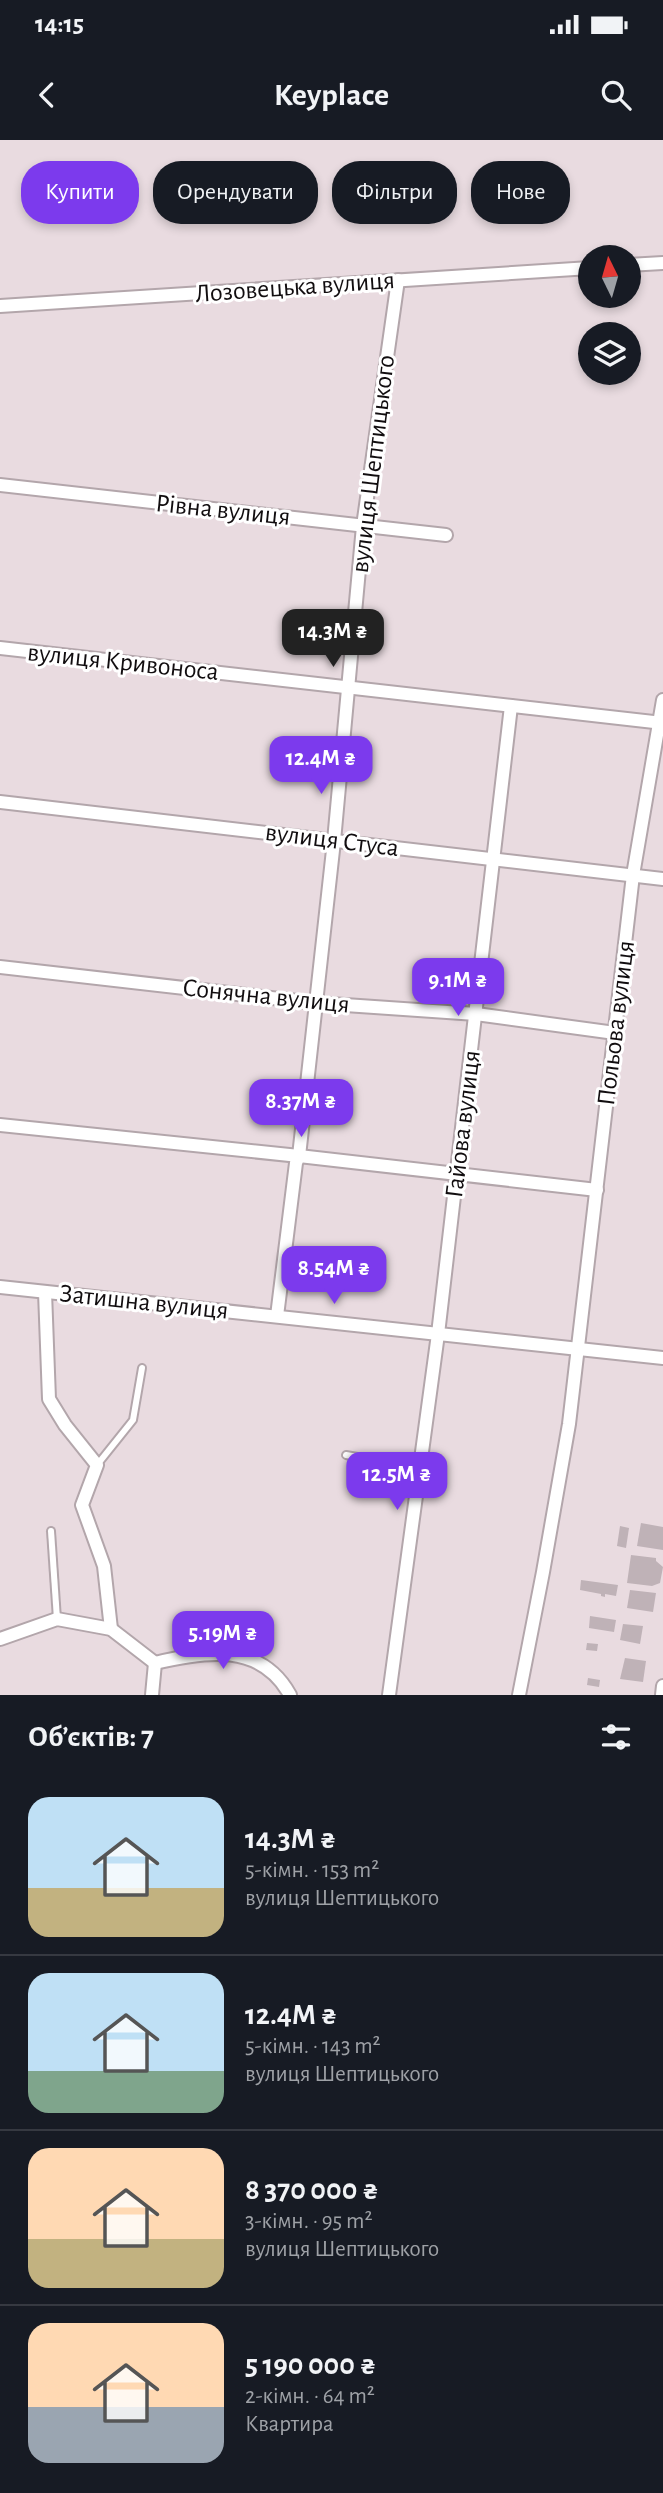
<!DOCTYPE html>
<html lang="uk">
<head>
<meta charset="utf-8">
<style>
  body { margin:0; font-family:"Alegreya Sans",sans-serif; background:#242831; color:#f1f3f6; height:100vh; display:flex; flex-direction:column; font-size:26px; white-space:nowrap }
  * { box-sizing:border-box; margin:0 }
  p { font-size:23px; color:#9ea1a6 }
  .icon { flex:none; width:38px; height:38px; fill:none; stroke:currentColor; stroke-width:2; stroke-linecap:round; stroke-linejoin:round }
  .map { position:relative; height:1555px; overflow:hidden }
  .panel { display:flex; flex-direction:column; background:#171b24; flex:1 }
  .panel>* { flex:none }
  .hud { position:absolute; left:21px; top:21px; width:621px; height:63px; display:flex; gap:14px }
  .needle { width:46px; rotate:355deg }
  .fabs { position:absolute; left:578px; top:105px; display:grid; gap:14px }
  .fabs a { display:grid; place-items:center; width:63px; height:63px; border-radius:50%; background:#171b24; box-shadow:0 4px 10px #0003; font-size:35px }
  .price { position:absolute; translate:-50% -60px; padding:0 16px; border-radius:14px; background:#7c3aed; color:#fff; font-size:23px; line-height:46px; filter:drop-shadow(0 2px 4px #0008) }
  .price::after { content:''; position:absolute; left:50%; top:42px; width:21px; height:16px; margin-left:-10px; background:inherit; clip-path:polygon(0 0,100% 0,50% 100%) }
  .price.current { background:#222; color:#fff }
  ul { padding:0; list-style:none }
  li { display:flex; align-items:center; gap:21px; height:175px; padding:0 28px }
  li+li { border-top:2px solid #363941 }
  li span { display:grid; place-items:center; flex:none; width:196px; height:140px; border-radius:21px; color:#555 }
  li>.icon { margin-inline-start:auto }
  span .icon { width:84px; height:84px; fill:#fffc; stroke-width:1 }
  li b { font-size:30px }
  h2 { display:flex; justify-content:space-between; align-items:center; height:84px; padding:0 28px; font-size:30px }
  .tag { padding:0 24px; border-radius:28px; background:#171b24; box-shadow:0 4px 10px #0003; font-size:24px; line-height:63px }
  .tag.current { background:#7c3aed; color:#fff }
  .status { display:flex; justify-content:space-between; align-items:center; height:49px; padding:0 35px; background:#171b24; direction:ltr }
  .status svg { height:19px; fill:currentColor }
  header { display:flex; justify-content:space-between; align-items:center; height:91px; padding:0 28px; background:#171b24; font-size:32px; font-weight:700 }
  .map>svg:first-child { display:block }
</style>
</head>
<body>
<div class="status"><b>14:15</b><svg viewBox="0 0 49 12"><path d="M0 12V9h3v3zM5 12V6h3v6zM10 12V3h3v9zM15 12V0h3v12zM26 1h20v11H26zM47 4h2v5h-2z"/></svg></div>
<header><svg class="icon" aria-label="back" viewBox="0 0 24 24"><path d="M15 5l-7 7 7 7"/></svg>Keyplace<svg class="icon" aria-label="search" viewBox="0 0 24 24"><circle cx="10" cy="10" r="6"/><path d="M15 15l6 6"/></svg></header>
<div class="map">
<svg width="663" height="1555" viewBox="0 0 663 1555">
  <rect width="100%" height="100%" fill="#e9dbe0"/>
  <!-- building -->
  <g fill="#bfb2b7">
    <polygon points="641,1383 663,1387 663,1410 637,1406"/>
    <polygon points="620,1386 629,1388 626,1408 617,1406"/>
    <polygon points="631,1415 656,1418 656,1421 663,1427 660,1443 652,1446 627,1443"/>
    <polygon points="581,1440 618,1445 616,1456 605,1454 605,1457 601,1456 601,1454 580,1450"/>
    <polygon points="630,1450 656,1453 653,1472 627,1468"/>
    <polygon points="590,1476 616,1480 614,1492 589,1488"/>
    <polygon points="623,1484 643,1486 640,1504 620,1500"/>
    <polygon points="587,1503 598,1504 597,1511 586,1510"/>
    <polygon points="625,1518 646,1521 643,1542 620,1539"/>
    <polygon points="588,1538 600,1540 599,1547 587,1545"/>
  </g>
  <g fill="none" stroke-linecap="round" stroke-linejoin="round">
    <!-- service casing -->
    <g stroke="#b3a6ab" stroke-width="10">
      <g id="service">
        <polyline points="346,1315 386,1322 420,1324"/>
        <polyline points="97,1325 133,1280 142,1228"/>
        <polyline points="51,1391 57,1479"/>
      </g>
    </g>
    <!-- minor casing -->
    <g stroke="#b3a6ab" stroke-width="16">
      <g id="minor">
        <polyline points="628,125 663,123"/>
        <polyline points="0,166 590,128"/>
        <polyline points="0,345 446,395"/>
        <polyline points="0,508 663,583"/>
        <polyline points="0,662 663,739"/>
        <polyline points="0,827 316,863 476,874 615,893"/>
        <polyline points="0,985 299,1016 597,1050"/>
        <polyline points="0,1147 663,1218"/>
        <polyline points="45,1152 49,1259 65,1285 97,1325 82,1365 104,1426 111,1489"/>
        <polyline points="277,1176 296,1023 299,1016 334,701 363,386 398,140"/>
        <polyline points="0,1499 57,1479 111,1489 155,1523"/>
        <path d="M155,1523C205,1511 261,1502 290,1555"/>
        <polyline points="152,1555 155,1523"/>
        <polyline points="389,1555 438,1194 511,566"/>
        <polyline points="519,1555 543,1432 569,1284 633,735 663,560"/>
        <polyline points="662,1555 663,1546"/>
      </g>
    </g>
    <!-- service -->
    <use href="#service" stroke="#fff" stroke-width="6"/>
    <!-- minor -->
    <use href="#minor" stroke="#fff" stroke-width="12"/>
  </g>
  <g text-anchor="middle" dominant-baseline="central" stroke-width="6" stroke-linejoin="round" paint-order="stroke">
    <!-- street labels -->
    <g font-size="26" fill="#110d0f" stroke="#fff">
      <text transform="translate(295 147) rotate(-4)">Лозовецька вулиця</text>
      <text transform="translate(373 324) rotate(-83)">вулиця Шептицького</text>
      <text transform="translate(223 370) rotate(6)">Рівна вулиця</text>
      <text transform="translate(123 522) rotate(6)">вулиця Кривоноса</text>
      <text transform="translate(332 700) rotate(7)">вулиця Стуса</text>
      <text transform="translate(266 856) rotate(6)">Сонячна вулиця</text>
      <text transform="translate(616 883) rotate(-83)">Польова вулиця</text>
      <text transform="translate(463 984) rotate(-83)">Гайова вулиця</text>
      <text transform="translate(144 1162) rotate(6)">Затишна вулиця</text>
    </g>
  </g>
</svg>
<div class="fabs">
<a><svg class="needle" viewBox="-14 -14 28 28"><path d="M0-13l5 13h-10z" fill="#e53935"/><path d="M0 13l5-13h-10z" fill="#9ea1a6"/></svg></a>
<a><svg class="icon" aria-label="layers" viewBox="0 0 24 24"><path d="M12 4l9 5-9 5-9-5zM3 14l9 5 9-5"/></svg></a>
</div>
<b class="price current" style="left:333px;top:529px">14.3M ₴</b>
<b class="price" style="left:321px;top:656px">12.4M ₴</b>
<b class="price" style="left:458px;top:878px">9.1M ₴</b>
<b class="price" style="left:301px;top:999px">8.37M ₴</b>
<b class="price" style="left:334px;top:1166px">8.54M ₴</b>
<b class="price" style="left:397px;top:1372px">12.5M ₴</b>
<b class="price" style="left:223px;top:1531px">5.19M ₴</b>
<div class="hud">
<a class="tag current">Купити</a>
<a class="tag">Орендувати</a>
<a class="tag">Фільтри</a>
<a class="tag">Нове</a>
</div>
</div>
<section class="panel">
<h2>Об’єктів: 7<svg class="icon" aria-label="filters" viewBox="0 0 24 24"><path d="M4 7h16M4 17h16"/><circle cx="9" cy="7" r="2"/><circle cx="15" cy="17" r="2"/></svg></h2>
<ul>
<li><span style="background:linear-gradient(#bfe0f5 65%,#c2b280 0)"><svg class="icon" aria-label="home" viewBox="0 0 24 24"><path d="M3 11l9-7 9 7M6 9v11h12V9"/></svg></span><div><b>14.3M ₴</b><p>5-кімн. · 153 m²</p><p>вулиця Шептицького</p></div></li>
<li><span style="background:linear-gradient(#bfe0f5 70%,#7fa58c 0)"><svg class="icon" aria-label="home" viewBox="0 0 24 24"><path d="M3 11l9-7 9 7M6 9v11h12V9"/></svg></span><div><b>12.4M ₴</b><p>5-кімн. · 143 m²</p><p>вулиця Шептицького</p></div></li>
<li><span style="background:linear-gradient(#ffd9b3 65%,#c2b280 0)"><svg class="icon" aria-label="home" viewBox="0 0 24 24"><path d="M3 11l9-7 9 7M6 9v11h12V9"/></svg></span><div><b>8 370 000 ₴</b><p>3-кімн. · 95 m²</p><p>вулиця Шептицького</p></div></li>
<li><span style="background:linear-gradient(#ffd9b3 60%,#9aa5b1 0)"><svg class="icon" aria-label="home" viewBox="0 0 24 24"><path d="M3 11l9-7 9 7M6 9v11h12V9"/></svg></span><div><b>5 190 000 ₴</b><p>2-кімн. · 64 m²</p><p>Квартира</p></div></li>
</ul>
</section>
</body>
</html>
